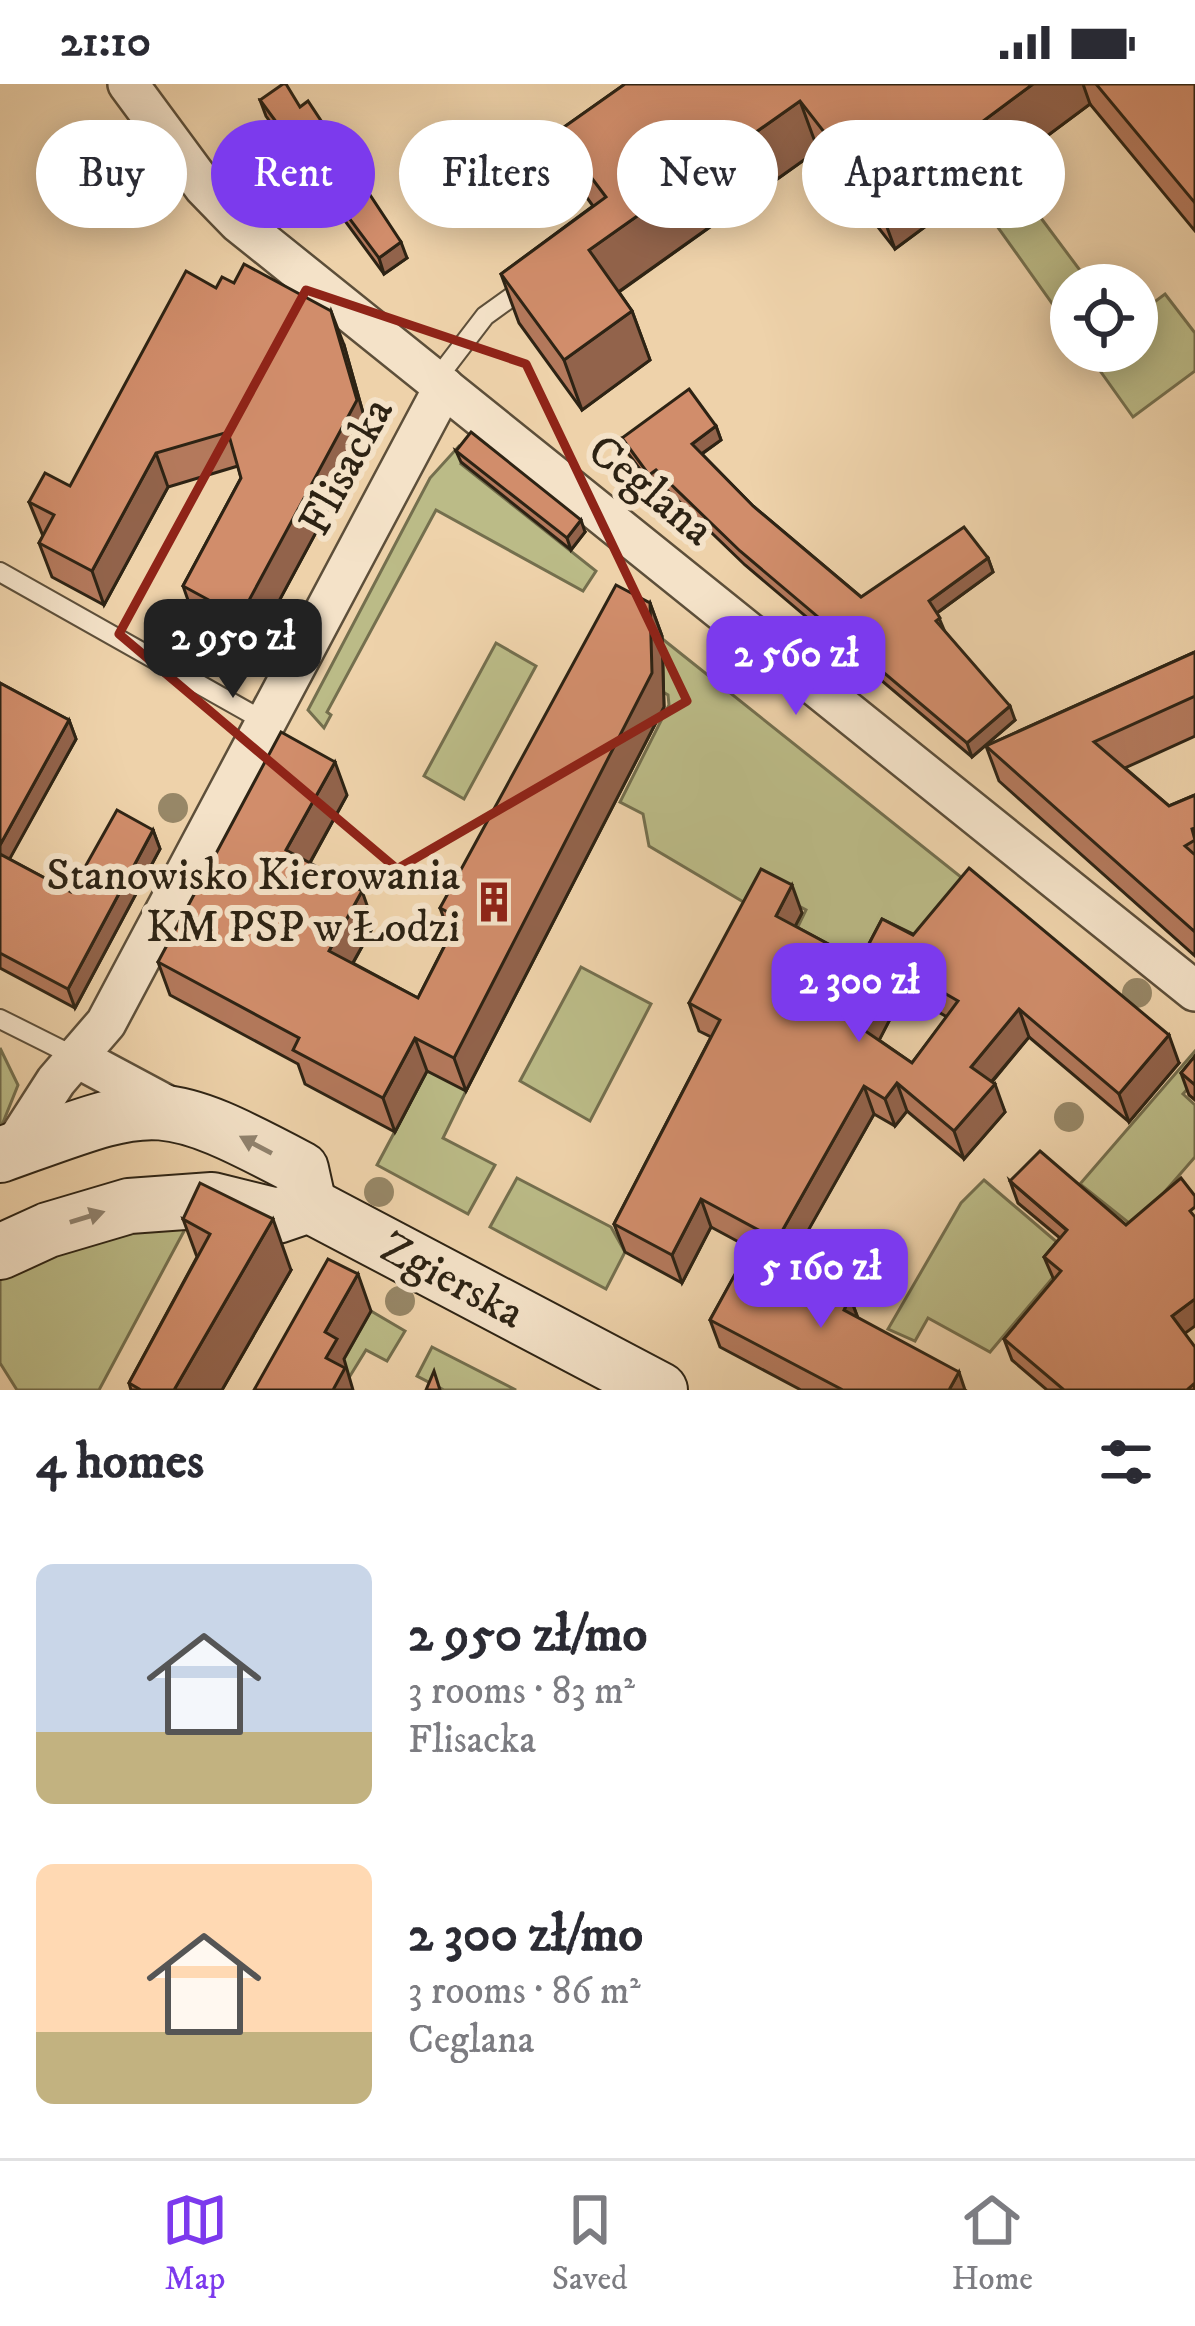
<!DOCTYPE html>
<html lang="en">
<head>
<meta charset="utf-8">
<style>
  body { margin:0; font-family:"IM FELL DW Pica",serif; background:#f7f7f7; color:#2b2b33; height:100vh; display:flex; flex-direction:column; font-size:45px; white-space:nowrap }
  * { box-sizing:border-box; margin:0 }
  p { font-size:39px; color:#7c7c81 }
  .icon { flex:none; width:66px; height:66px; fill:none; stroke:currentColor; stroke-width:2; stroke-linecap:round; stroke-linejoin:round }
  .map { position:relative; height:1306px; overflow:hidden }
  .drawer { display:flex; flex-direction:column; background:#fff; flex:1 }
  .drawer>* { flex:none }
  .guide { position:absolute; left:36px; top:36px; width:1125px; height:108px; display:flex; gap:24px }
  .buttons { position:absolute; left:1050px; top:180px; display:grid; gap:24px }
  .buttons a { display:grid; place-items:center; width:108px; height:108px; border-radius:50%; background:#fff; box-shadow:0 6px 30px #0003; font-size:60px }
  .price { position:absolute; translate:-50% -102px; padding:0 27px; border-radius:24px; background:#7c3aed; color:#fff; font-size:39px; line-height:78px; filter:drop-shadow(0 3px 6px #0008) }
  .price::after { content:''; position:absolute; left:50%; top:72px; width:36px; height:27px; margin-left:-18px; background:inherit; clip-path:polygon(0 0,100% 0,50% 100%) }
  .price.on { background:#222; color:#fff }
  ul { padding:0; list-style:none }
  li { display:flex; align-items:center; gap:36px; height:300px; padding:0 36px }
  li span { display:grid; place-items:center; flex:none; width:336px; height:240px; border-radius:18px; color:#555 }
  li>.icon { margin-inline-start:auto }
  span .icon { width:144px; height:144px; fill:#fffc; stroke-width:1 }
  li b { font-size:51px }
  h2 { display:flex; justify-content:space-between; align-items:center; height:144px; padding:0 36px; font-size:51px }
  .chip { padding:0 42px; border-radius:54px; background:#fff; box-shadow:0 6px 30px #0003; font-size:42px; line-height:108px }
  .chip.on { background:#7c3aed; color:#fff }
  .status { display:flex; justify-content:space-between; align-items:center; height:84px; padding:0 60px; background:#fff; direction:ltr }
  .status svg { height:33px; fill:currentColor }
  .tabs { display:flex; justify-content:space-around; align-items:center; height:168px; border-top:3px solid #e1e1e2; background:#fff; font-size:33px; color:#7c7c81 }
  .tabs a { display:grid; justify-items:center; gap:6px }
  .tabs .on { color:#7c3aed }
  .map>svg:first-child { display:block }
</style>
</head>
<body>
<div class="status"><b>21:10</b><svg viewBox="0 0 49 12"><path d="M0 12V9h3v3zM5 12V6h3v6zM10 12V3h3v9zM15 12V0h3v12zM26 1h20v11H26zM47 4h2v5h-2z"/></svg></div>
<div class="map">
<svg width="1195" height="1306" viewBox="0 0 1195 1306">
  <rect width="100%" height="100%" fill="#eed2aa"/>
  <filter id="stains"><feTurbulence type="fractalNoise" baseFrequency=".00167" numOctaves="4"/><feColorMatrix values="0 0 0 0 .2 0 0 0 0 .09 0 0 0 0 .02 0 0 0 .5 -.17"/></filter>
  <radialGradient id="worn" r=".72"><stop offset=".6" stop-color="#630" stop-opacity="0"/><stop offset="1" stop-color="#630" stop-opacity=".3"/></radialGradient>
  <!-- green -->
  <g fill="#bbbb87" stroke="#746f4e" stroke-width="3">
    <polygon points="1029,118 1091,201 1071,201 1071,246 997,142"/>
    <polygon points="1165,210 1195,249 1195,287 1133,333 1086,267 1137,267 1137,231"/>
    <polygon points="459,362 472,364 461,380 596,487 583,507 436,426 327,628 331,631 324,644 308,626 430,394"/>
    <polygon points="655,549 976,805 873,889 790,859 806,826 771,807 757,826 649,762 643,730 620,718 669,621 668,611 634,591"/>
    <polygon points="496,559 536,582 464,715 424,692"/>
    <polygon points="581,883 651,920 590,1037 520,997"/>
    <polygon points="0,964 18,1001 0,1046"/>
    <polygon points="1195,967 1195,997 1183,1010 1195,1021 1195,1073 1134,1143 1080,1100"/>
    <polygon points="427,987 467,1005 443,1054 495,1081 468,1130 377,1081"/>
    <polygon points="517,1094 611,1143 625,1168 606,1205 490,1143"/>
    <polygon points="984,1096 1072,1171 990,1268 928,1234 915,1257 888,1245 961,1119"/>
    <polygon points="191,1134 99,1306 17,1306 0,1279 0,1187 44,1167"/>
    <polygon points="371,1227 405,1247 387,1277 366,1266 350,1292 338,1285"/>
    <polygon points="432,1263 516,1306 444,1306 417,1292"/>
  </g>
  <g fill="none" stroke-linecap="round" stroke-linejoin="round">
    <!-- lane casing -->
    <g stroke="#5d4f3a" stroke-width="22">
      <g id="lane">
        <polyline points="436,296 485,232 528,201"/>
        <polyline points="0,488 264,637"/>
        <polyline points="0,935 76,973"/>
      </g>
    </g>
    <!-- street casing -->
    <g stroke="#5d4f3a" stroke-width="44">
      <g id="street">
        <polyline points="128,0 204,103 238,138 1195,907"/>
        <polyline points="76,973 175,1026"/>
        <polyline points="11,1067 56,997 106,939 444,303"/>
      </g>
    </g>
    <!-- secondary casing -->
    <g stroke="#2d2314" stroke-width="58">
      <g id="secondary">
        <path d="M0,1071C154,1016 154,1007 301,1085L309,1121"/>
        <polyline points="0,1168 48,1146 129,1122 212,1116 277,1132 309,1121 660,1306"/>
      </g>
    </g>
    <!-- lane -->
    <use href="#lane" stroke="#f4e2c8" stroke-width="18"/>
    <!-- street -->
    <use href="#street" stroke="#f4e2c8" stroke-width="39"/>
    <!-- secondary -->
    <use href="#secondary" stroke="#f4e2c8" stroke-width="54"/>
  </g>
  <!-- trees -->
  <g fill="#978767">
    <circle cx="173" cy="724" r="15"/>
    <circle cx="1137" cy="909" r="15"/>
    <circle cx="1069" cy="1033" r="15"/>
    <circle cx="379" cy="1108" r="15"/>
    <circle cx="400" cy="1217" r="15"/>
  </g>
  <!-- wall -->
  <g fill="#b4795c" stroke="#2d2314" stroke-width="3" fill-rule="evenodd">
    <polygon points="625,0 1195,0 1195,147 1090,20 895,165 818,66 619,208 632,227 650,276 582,326 519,239 501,190 593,122 575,97 557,48"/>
    <polygon points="260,16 300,23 407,174 384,190 332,119 324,125 277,59 271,44 273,42 266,32"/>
    <polygon points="344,261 369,350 252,567 195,536 183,502 241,394 238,382 168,403 104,521 52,493 39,459 43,452 29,418 70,402"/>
    <polygon points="716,342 721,356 702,370 753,422 861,513 988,474 993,488 937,529 945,548 1015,636 972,673 745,481 661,400 654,404 627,368 622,354"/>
    <polygon points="456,367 585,448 571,466 461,378"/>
    <polygon points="650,519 662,552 664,623 466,1007 427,987 395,1048 305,1000 298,980 170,911 158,878 347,711 310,779 374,841 353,879 418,914 450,851 440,824"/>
    <polygon points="1195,568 1195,652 1125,684 1169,722 1195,711 1195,872 999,697 986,662"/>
    <polygon points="0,599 69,636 76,655 9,775 71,808 153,746 160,765 75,924 0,884"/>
    <path d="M802,829L795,842L860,877L882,835L1179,979L1129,1038L1029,953L992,998L1005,1028L964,1075L907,1027L895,1042L874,1030L788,1181L850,1213L858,1234L965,1306H801L720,1263L710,1236L750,1164L711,1143L682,1199L625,1168L614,1140L711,953L699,947L689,919ZM904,908L947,933L912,979L879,956Z"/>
    <polygon points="1195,972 1195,1016 1189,1011 1181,989"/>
    <polygon points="1010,1097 1185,1249 1195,1306 1047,1306 1012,1276 1004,1255 1054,1196 1044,1173 1060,1154 1018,1119"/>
    <polygon points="183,1135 291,1186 222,1306 131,1306 129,1299 197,1173"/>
  </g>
  <!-- shaded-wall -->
  <g fill="#92634b" stroke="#2d2314" stroke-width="3">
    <polygon points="1033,0 1083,0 1090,20 895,165 877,116"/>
    <polygon points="800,17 818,66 607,216 589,166"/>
    <polygon points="326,103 332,119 324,125 318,109"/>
    <polygon points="401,158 407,174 384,190 379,174"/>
    <polygon points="331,227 344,261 369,350 252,567 240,533"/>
    <polygon points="632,227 650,276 582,326 564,276"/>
    <polygon points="716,342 721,356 697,373 692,360"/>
    <polygon points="156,369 168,403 104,521 92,487"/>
    <polygon points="656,386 661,400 654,404 649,391"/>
    <polygon points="581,436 585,448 571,466 567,454"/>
    <polygon points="988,474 993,488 934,531 929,517"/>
    <polygon points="650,519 662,552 664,623 466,1007 454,974"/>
    <polygon points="1010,622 1015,636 972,673 967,659"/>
    <polygon points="69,636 76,655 3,787 0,779 0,761"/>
    <polygon points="335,678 347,711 298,800 286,766"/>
    <polygon points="153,746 160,765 75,924 68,905"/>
    <polygon points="792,801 802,829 786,860 776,832"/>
    <polygon points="362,807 374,841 341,900 329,867"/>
    <polygon points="894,880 904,908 871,972 861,944"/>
    <polygon points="1019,925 1029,953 981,1010 971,983"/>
    <polygon points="1169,951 1179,979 1129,1038 1119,1010"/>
    <polygon points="415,954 427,987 395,1048 383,1014"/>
    <polygon points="897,999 907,1027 895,1042 885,1015"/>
    <polygon points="995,1000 1005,1028 964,1075 954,1047"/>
    <polygon points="864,1002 874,1030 787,1184 777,1156"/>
    <polygon points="701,1115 711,1143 682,1199 672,1171"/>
    <polygon points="273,1135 291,1186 222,1306 174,1306"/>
    <polygon points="358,1190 371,1227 344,1275 353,1306 333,1306 326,1274 325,1248"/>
    <polygon points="850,1213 860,1240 844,1226"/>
    <polygon points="1195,1215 1195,1242 1180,1253 1172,1232"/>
    <polygon points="959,1288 965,1306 949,1306"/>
  </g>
  <!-- building -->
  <g fill="#d18d6b" stroke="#2d2314" stroke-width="3" fill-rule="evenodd">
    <polygon points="283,0 286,0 300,23 308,17 401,158 379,174 326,103 318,109 271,44 277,39 260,16"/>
    <polygon points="625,0 1033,0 877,116 800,17 589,166 632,227 564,276 501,190 606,113 557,48"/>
    <polygon points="1096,0 1195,0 1195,119"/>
    <polygon points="244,180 331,227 357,316 240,533 183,502 241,394 228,348 156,369 92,487 39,459 54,431 29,418 45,389 70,402 186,187 216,204 222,193 234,199"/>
    <polygon points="689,305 716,342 692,360 753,422 861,513 964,443 988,474 929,517 940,534 936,537 1010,622 967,659 740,467 656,386 649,391 622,354"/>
    <polygon points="471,348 581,436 567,454 456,367"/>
    <polygon points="616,501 650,519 652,589 454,974 415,954 383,1014 293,966 299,954 158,878 281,648 335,678 286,766 362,807 329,867 418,914 459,834 440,824"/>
    <polygon points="1195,568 1195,612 1094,658 1169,722 1195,711 1195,744 1192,745 1195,756 1185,762 1195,771 1195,848 986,662"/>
    <polygon points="0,599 69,636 0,761"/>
    <polygon points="117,726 153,746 68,905 0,869 0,770 71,808"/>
    <path d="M969,784L1169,951L1119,1010L1019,925L971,983L995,1000L954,1047L897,999L885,1015L864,1002L777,1156L701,1115L672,1171L614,1140L720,936L689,919L761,785L792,801L776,832L860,877L882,835L913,851ZM894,880L958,917L912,979L861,944Z"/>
    <polygon points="1195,972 1195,1001 1181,989"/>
    <polygon points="1040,1067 1126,1141 1181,1094 1195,1112 1195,1123 1190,1127 1195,1133 1195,1215 1172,1232 1195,1263 1195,1299 1187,1306 1064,1306 1004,1255 1061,1187 1044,1173 1067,1146 1010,1097"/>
    <polygon points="200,1099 273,1135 174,1306 141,1306 129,1299 210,1150 183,1135"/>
    <polygon points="751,1161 850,1213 844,1226 959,1288 949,1306 843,1306 710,1236"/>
    <polygon points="328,1175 358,1190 325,1248 337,1255 326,1274 345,1284 333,1306 254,1306"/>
    <polygon points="434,1287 440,1306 426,1306"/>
  </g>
  <!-- one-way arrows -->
  <defs><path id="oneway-solid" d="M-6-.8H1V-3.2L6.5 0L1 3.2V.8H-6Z" transform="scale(3)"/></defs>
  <g fill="#90826e">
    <use href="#oneway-solid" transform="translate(256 1061) rotate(-152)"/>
    <use href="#oneway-solid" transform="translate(87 1133) rotate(-17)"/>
  </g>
  <!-- marked area -->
  <path fill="none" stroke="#8f2418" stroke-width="9" stroke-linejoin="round" d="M306,206L526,280L687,617L397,785L119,550Z"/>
  <!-- icons -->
  <defs>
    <g id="building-bare" transform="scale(3.24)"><path d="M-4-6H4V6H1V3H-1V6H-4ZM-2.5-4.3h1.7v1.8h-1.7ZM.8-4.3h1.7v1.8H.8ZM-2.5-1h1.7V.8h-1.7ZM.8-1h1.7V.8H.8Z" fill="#8f2418" stroke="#f4e2c8" stroke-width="2.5" paint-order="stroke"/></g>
  </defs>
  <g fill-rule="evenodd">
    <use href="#building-bare" x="494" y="818"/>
  </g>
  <g text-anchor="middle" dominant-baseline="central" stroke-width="12" stroke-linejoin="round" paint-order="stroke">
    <!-- street labels -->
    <g font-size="45" fill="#2d2314" stroke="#f4e2c8">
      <text transform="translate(347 383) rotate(-62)">Flisacka</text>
      <text transform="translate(650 407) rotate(39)">Ceglana</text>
      <text transform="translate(452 1197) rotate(28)">Zgierska</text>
    </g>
    <!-- poi labels -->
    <g font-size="45" fill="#2d2314" stroke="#f4e2c8" text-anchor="end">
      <text x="460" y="792">Stanowisko Kierowania<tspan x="460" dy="52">KM PSP w Łodzi</tspan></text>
    </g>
  </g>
  <rect width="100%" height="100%" filter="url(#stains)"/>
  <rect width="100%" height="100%" fill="url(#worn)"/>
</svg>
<div class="buttons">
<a><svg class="icon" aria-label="locate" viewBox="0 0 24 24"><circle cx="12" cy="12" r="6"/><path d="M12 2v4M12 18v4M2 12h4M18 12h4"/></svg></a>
</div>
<b class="price on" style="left:233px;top:617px">2 950 zł</b>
<b class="price" style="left:796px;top:634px">2 560 zł</b>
<b class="price" style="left:859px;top:961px">2 300 zł</b>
<b class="price" style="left:821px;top:1247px">5 160 zł</b>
<div class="guide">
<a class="chip">Buy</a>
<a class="chip on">Rent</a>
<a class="chip">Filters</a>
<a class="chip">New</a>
<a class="chip">Apartment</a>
</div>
</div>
<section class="drawer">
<h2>4 homes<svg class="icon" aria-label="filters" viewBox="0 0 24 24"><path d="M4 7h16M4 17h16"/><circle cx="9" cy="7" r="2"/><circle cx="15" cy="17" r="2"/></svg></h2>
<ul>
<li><span style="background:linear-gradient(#c9d6e8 70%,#c2b280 0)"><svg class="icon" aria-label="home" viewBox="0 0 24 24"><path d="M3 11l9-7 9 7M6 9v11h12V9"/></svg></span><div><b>2 950 zł/mo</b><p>3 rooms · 83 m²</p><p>Flisacka</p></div></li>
<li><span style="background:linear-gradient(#ffd9b3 70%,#c2b280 0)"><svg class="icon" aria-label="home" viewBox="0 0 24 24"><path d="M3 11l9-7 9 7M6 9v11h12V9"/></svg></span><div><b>2 300 zł/mo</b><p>3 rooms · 86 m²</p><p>Ceglana</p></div></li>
</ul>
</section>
<nav class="tabs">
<a class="on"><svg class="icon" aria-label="map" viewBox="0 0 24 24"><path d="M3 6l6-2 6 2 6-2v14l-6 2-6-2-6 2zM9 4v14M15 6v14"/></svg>Map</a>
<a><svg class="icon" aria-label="saved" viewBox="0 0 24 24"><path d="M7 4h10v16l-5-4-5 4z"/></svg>Saved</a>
<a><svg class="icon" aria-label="home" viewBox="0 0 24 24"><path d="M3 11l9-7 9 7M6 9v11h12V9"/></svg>Home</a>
</nav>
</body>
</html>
